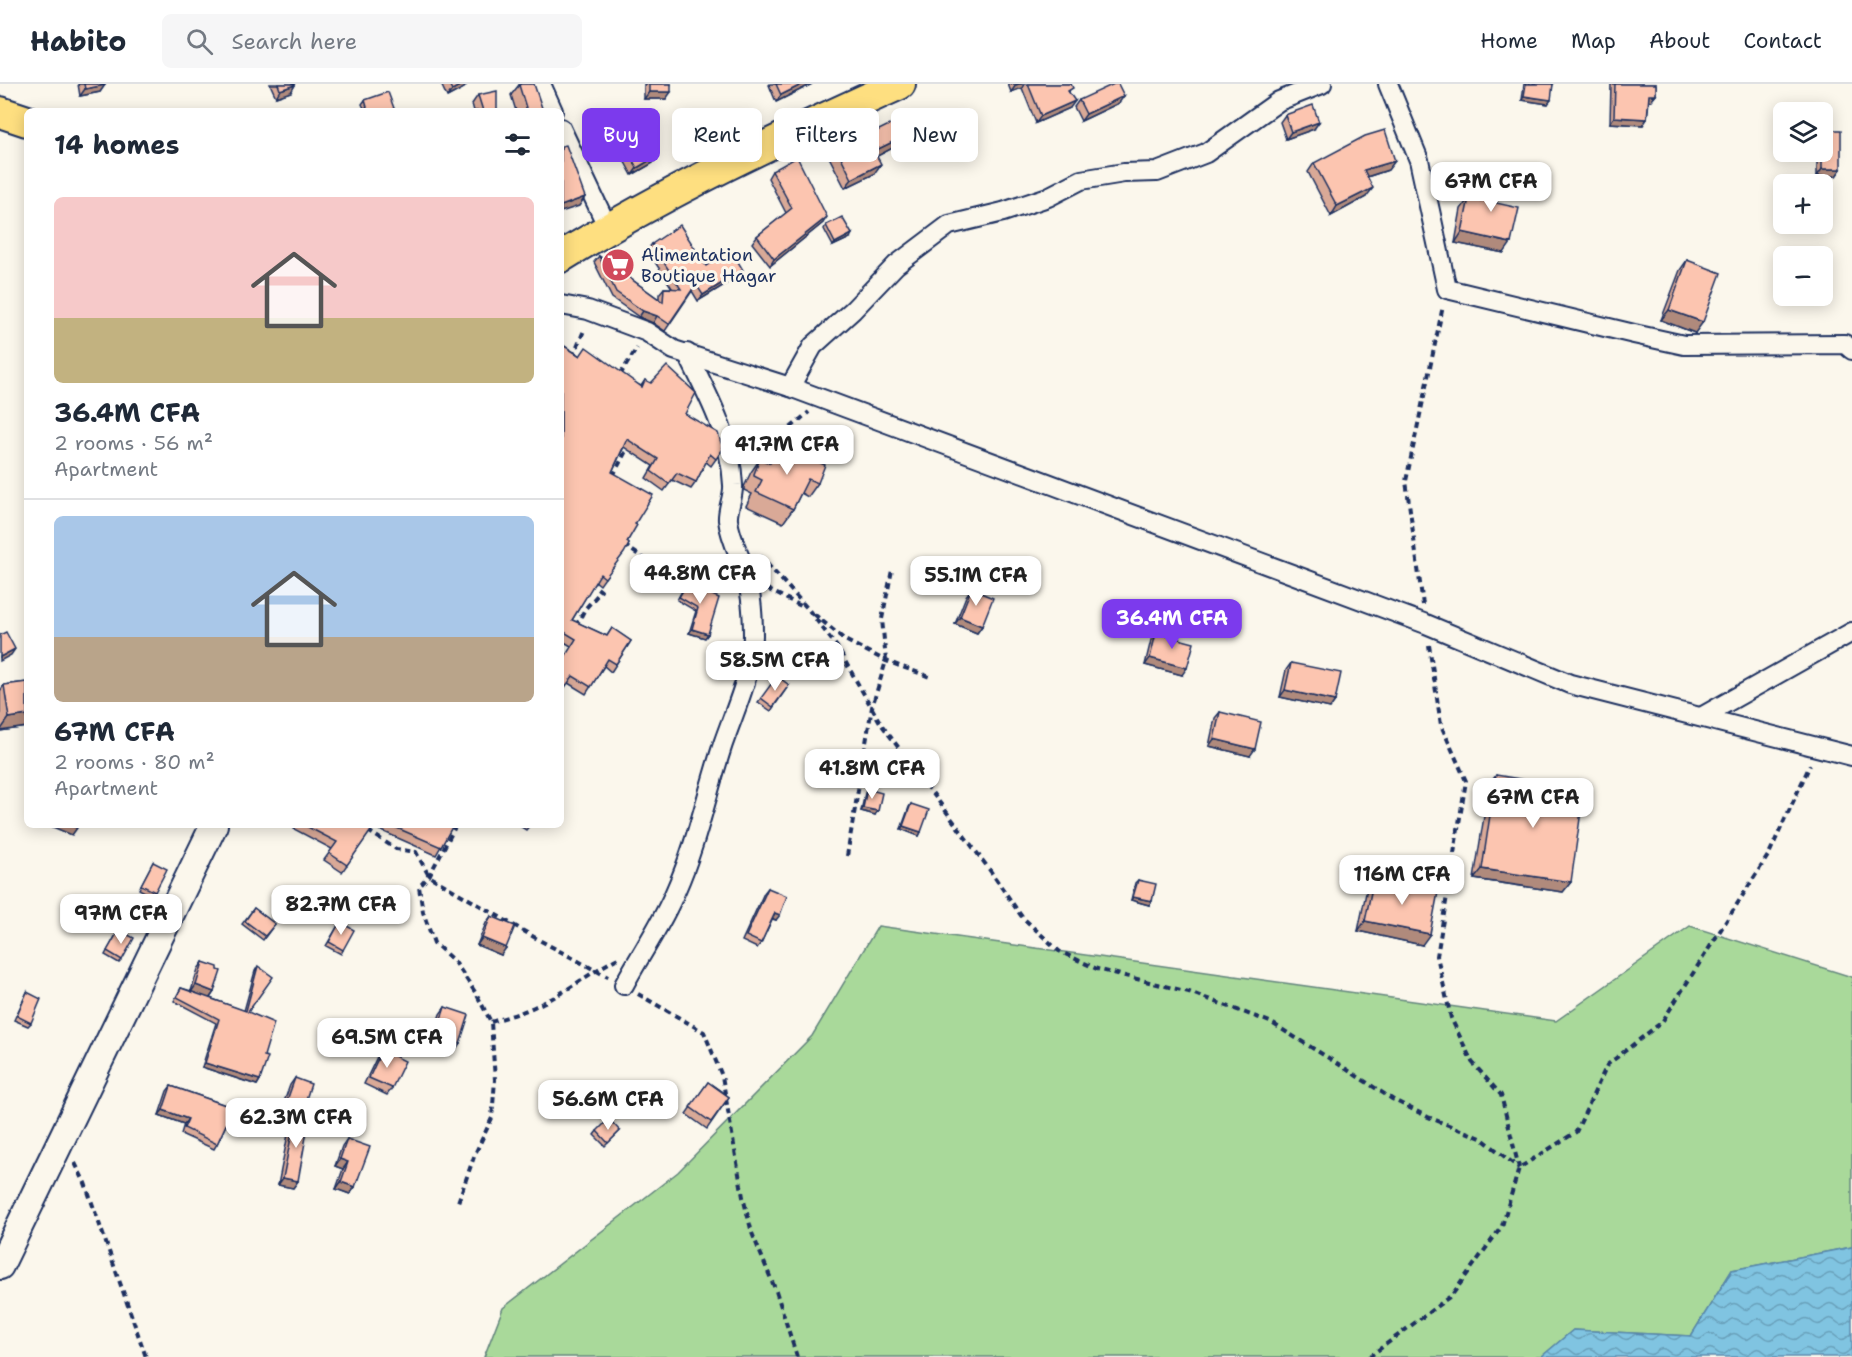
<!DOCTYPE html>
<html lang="en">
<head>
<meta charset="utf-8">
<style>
  body { margin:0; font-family:"Shantell Sans",sans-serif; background:#f6f6f7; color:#1f2937; height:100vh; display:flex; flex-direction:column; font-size:22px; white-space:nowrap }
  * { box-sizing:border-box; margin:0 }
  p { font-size:20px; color:#747a83 }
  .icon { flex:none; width:33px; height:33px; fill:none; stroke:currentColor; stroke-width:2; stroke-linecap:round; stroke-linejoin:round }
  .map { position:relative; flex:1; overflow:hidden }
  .panel { position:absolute; left:24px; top:24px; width:540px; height:720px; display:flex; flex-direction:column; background:#fff; border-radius:9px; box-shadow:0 3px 15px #0003 }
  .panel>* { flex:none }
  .guide { position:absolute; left:582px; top:24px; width:570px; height:54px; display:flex; gap:12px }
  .buttons { position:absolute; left:1773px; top:18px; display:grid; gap:12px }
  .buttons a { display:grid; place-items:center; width:60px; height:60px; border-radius:9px; background:#fff; box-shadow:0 3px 15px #0003; font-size:30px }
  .price { position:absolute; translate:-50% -51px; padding:0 14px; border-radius:12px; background:#fff; color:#222; font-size:20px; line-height:39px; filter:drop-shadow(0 2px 3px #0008) }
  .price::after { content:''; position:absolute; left:50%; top:36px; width:18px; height:14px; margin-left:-9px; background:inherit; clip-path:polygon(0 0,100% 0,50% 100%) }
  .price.active { background:#7c3aed; color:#fff }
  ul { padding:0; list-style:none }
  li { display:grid; align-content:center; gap:12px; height:318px; padding:0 30px }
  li+li { border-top:2px solid #e0e1e3 }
  li span { display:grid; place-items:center; height:186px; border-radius:9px; color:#555 }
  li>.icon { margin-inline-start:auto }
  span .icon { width:108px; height:108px; fill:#fffc; stroke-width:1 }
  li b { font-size:26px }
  h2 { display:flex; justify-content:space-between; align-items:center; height:72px; padding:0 30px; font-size:26px }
  .tag { padding:0 21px; border-radius:9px; background:#fff; box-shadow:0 3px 15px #0003; font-size:21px; line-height:54px }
  .tag.active { background:#7c3aed; color:#fff }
  header { display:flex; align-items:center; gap:36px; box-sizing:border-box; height:84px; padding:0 30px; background:#fff; border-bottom:2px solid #e0e1e3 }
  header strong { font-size:28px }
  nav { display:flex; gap:33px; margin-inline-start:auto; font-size:21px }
  .search { width:420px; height:54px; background:#f6f6f7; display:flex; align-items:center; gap:15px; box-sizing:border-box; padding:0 21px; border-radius:9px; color:#747a83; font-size:22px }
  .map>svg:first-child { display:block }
</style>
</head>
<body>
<header>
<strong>Habito</strong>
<div class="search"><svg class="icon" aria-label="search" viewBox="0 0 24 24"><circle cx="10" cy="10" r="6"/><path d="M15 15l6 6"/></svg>Search here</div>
<nav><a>Home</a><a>Map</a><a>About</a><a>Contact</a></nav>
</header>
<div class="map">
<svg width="1852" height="1273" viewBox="0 0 1852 1273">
  <defs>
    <pattern id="water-waves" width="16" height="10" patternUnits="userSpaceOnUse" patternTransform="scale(1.5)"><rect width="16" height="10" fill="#80c4e1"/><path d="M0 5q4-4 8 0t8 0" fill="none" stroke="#68a0ba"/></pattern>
  </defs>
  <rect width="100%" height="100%" fill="#fbf7ec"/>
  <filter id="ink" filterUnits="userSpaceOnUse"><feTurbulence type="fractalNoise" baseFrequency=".0167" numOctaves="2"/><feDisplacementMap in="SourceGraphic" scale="12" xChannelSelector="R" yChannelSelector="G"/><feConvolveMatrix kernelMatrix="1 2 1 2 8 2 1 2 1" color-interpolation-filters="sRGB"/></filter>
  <g filter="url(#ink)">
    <!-- green -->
    <polygon fill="#a9d99a" stroke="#62847c" stroke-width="1.5" points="878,842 1556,937 1690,842 1852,893 1852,1163 1732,1186 1691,1252 1573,1246 1541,1273 484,1273 503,1224 678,1088 812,952"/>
    <!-- water -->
    <polygon fill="url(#water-waves)" stroke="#5888ad" stroke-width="1.5" points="1852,1163 1852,1273 1541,1273 1573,1246 1691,1252 1732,1186"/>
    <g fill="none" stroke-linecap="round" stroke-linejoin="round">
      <!-- street casing -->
      <g stroke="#1b2f5e" stroke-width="22">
        <g id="street">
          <polyline points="541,0 553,27"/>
          <polyline points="1388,0 1419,76 1447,205 1634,250 1684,261 1845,260 1852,266"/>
          <polyline points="561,44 608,144"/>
          <polyline points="561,221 588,226 647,248 674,266 790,303 1426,540 1570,600 1852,672"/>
          <polyline points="790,303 813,262 853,226 896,181 949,141 1003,128 1048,113 1081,96 1124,89 1157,88 1206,69 1279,17 1322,0"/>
          <polyline points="1701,633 1852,548"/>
          <path d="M624,901C641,869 662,840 676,806C697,759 707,708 723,660C735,625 753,588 753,551C753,528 751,505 744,484C738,468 730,453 728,436C727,425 734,412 733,401C731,353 708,311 687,269"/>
        </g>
      </g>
      <!-- secondary casing -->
      <g stroke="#1b2f5e" stroke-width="30">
        <polyline id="secondary" points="0,1182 214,741"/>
      </g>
      <!-- primary casing -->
      <g stroke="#1b2f5e" stroke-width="34">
        <g id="primary">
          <polyline points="0,28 27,37"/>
          <path d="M561,173C669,106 784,52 900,0"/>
        </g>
      </g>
      <!-- path -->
      <g stroke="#1b2f5e" stroke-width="4" stroke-dasharray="6 4.5" stroke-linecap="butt">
        <polyline points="573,273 585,244"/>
        <polyline points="620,291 637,264"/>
        <polyline points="745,362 752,364 767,353 782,351 809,328"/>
        <polyline points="613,392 629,361"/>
        <polyline points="624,461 649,478 681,492 728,494"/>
        <polyline points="760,472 808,525 837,563 881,640 989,785 1022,833 1059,867 1097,885 1189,908 1270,938 1340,981 1392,1015 1428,1033 1481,1054 1519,1084"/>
        <polyline points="767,505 803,523"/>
        <polyline points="1423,521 1406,397 1443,222"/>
        <polyline points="814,530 845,556 886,577 930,593"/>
        <polyline points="576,542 585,525 601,507 591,499"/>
        <polyline points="561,561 567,555"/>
        <polyline points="1429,561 1441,641 1466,697 1437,872 1451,934 1472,978 1501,1011 1519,1084"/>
        <polyline points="359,741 396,765 416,768 429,792 541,857 608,893"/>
        <polyline points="456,741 429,792 419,803 423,828 434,859 455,878 477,911 491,938 495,996 492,1034 475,1070 457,1121"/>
        <polyline points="847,772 872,623 886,577 882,535 892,486"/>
        <polyline points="638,910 704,948 722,992 743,1113 752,1149 776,1207 797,1273"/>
        <path d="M491,938C506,933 522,929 536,922C565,910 590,888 618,874"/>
        <polyline points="75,1079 85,1099 146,1273"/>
        <polyline points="1369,1273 1452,1211 1502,1142 1519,1084 1576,1048 1607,981 1662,938 1769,770 1810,681"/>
      </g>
      <!-- street -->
      <use href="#street" stroke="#fbf7ec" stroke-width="18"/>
      <!-- secondary -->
      <use href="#secondary" stroke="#fbf7ec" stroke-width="26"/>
      <!-- primary -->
      <use href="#primary" stroke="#fedf80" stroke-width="30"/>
    </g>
    <!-- wall -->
    <g fill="#d9a997" stroke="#1b2f5e" stroke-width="1.5">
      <polygon points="78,0 105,0 100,8 80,12"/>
      <polygon points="270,0 295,0 295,1 291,8 276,13"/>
      <polygon points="441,0 467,0 464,4 447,13"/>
      <polygon points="644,0 671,0 666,15 644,15"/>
      <polygon points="770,0 812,0 776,18 769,1"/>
      <polygon points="1008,0 1071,0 1069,8 1070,24 1036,39 1022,4 1011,8"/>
      <polygon points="1524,0 1553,0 1548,20 1522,16"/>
      <polygon points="1611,0 1656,0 1656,11 1651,17 1649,17 1647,35 1643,41 1610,39"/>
      <polygon points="519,1 543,27 516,27 511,11"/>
      <polygon points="478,11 497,27 474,27 472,20"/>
      <polygon points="365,16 395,27 364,24 362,20"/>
      <polygon points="1079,16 1119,19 1081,37 1074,23"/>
      <polygon points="1285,31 1314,45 1286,55 1280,38"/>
      <polygon points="844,46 871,50 904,58 877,72 874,90 845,104 827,69 834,59 838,57 837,55"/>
      <polygon points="624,60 657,72 653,79 632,91 619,67"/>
      <polygon points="1817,68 1822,68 1841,85 1836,92 1817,92"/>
      <polygon points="1314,79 1388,86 1367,93 1366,113 1331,132 1308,88"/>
      <polygon points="1487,85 1496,119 1504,169 1455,159 1461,125 1469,114 1475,116 1479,95"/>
      <polygon points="772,87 823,139 770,182 752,159 757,152 786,129 768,94"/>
      <polygon points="826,141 850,154 833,162 824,145"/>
      <polygon points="652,160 706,182 739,192 698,217 692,207 665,247 653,239 639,233 612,214 594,178 599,172 659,215 659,210 664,204 672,204 647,166"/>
      <polygon points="1687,176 1695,249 1661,236 1680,186"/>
      <polygon points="561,260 580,272 641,302 645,296 685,330 723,365 711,382 706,378 696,398 691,405 672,396 664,407 646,394 653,382 624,363 612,388 635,440 627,458 629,460 600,501 595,497 572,536 607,552 612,544 631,557 611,588 604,582 586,610 568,599 571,562 561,556"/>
      <polygon points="779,360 818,399 808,413 801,409 793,425 783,439 746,422 752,410 744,406 744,403 751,388 760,375 767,378"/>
      <polygon points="688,496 703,507 708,550 705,554 689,549 696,527 677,516"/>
      <polygon points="971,505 982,542 977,549 955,540 966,512"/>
      <polygon points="1156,549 1182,591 1145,581 1151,556"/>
      <polygon points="1291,579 1335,617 1330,624 1280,613 1286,586"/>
      <polygon points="27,598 27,643 0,647 0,607 4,601"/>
      <polygon points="789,601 771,627 758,618 761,614"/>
      <polygon points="1220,628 1250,672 1209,662 1215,634"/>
      <polygon points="1496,691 1571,798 1563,808 1474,795 1489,701"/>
      <polygon points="867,705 875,731 861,727 865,709"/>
      <polygon points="911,720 921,748 919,752 901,745 909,723"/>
      <polygon points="296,741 453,741 436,771 373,743 342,788 324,776 332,765 294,745"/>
      <polygon points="518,741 530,741 526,746"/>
      <polygon points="153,778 155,808 152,812 139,805"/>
      <polygon points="1374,794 1422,861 1358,847 1367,804"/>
      <polygon points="1138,796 1149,821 1131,816 1135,799"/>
      <polygon points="768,804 776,836 772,835 761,859 757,864 742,857 764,809"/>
      <polygon points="254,824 275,840 263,856 242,840"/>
      <polygon points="491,832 501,871 477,861 486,839"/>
      <polygon points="340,838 343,866 341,870 326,862"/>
      <polygon points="117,849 122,876 119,879 105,871"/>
      <polygon points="203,878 214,908 210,914 244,927 255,887 258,882 248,928 264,972 260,996 257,1001 202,983 216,939 174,917 181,904 191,907 198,885"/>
      <polygon points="27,908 31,939 28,942 14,936"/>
      <polygon points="445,923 460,959 455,966 431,958 440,930"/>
      <polygon points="382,966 392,1004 387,1011 364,1000 377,973"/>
      <polygon points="295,994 297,1034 298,1097 293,1104 278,1101 290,1040 295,1034 280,1029 290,1001"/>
      <polygon points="708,998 729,1013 707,1045 686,1030"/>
      <polygon points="171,1002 234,1024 252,1027 239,1047 227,1039 217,1060 214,1065 181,1050 184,1040 159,1031 167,1007"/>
      <polygon points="597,1047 620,1047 605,1062 594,1051"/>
      <polygon points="347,1055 355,1103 350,1110 336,1105 343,1085 335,1082 342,1062"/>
    </g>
    <!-- shaded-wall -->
    <g fill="#b08a7b" stroke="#1b2f5e" stroke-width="1.5">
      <polygon points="463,0 467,0 464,4 447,13 452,6"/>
      <polygon points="803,0 812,0 776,18 781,11"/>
      <polygon points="1019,0 1024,0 1022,4 1011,8 1016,1"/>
      <polygon points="105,1 100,8 80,12 85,5"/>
      <polygon points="295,1 291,8 276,13 280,6"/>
      <polygon points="649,8 671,8 666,15 644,15"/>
      <polygon points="1649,11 1656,11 1651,17 1645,17"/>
      <polygon points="1124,12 1119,19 1081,37 1086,30"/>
      <polygon points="1524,12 1551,16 1548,20 1522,16"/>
      <polygon points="1075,17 1070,24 1036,39 1041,32"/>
      <polygon points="1614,33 1647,35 1643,41 1610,39"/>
      <polygon points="1319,38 1314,45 1286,55 1291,48"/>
      <polygon points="911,49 904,58 868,77 874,67"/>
      <polygon points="657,72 653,79 632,91 637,84"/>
      <polygon points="1395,77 1388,86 1357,96 1364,86"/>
      <polygon points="881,80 874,90 845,104 852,95"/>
      <polygon points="1822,85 1841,85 1836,92 1817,92"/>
      <polygon points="1373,104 1366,113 1331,132 1337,122"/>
      <polygon points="585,113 579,122 561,128 561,122"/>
      <polygon points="827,133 823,139 770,182 774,175"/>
      <polygon points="1462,148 1511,159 1504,169 1455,159"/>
      <polygon points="852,150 850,154 833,162 835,159"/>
      <polygon points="743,186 739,192 698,217 703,211"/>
      <polygon points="1669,226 1703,238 1695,249 1661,236"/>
      <polygon points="643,227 657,232 653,239 639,233"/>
      <polygon points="960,533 982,542 977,549 955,540"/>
      <polygon points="692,545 708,550 705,554 689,549"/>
      <polygon points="15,565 11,571 0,577 0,573"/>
      <polygon points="1150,574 1187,584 1182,591 1145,581"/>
      <polygon points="1285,606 1335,617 1330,624 1280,613"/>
      <polygon points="27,631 27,643 0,647 9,634"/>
      <polygon points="1214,655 1255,665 1250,672 1209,662"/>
      <polygon points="863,724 878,727 875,731 861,727"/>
      <polygon points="48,741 70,741 77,744 72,751"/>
      <polygon points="903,742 921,748 919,752 901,745"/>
      <polygon points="1482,785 1571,798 1563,808 1474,795"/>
      <polygon points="1133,813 1152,817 1149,821 1131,816"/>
      <polygon points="775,829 780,831 776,836 771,834"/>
      <polygon points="1365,837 1430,850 1422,861 1358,847"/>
      <polygon points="482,854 506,864 501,871 477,861"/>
      <polygon points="196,901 214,908 209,915 191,908"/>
      <polygon points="436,951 460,959 455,966 431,958"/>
      <polygon points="205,979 260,996 257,1001 202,983"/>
      <polygon points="285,1022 302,1028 297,1035 280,1029"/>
      <polygon points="163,1026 188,1035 184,1040 159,1031"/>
      <polygon points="340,1075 348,1078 343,1085 335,1082"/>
      <polygon points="283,1094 298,1097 293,1104 278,1101"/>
      <polygon points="341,1098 355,1103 350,1110 336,1105"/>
    </g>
    <!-- building -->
    <g fill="#fcc5b0" stroke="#1b2f5e" stroke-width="1.5">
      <polygon points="84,0 105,0 105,1 85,5"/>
      <polygon points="278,0 295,0 295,1 280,6"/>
      <polygon points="449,0 463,0 452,6"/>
      <polygon points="521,0 534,0 543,27 527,27 519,1"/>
      <rect x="649" y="0" width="22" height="8"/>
      <polygon points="776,0 803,0 781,11"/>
      <polygon points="1028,0 1071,0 1073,4 1068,7 1075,17 1041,32"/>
      <polygon points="1114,0 1118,0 1124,12 1086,30 1079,16"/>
      <polygon points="1526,0 1553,0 1551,16 1524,12"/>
      <polygon points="1615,0 1656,0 1656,11 1649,11 1647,35 1614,33"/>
      <polygon points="497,7 497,27 483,27 478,11"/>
      <polygon points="388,8 395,27 357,27 367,23 365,16"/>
      <polygon points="1313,21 1319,38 1291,48 1285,31"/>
      <polygon points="903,34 911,49 874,67 881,80 852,95 834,59 848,52 844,46 864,35 871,50"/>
      <polygon points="1385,46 1395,77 1364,86 1373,104 1337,122 1314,79 1365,52"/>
      <rect x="1822" y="46" width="19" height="39"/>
      <polygon points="644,49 657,72 637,84 624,60"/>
      <polygon points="566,61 585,113 561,122 561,62"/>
      <polygon points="797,73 827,133 774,175 757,152 792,124 772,87"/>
      <polygon points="1487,85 1502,88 1496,119 1519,124 1511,159 1462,148 1469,114 1480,117"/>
      <polygon points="842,133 852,150 835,159 826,141"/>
      <polygon points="680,141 706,182 731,166 743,186 703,211 696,200 669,240 657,232 643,227 616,208 599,172 663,218 664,204 681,205 652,160"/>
      <polygon points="1687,176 1721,189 1703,238 1669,226"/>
      <polygon points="561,260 580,272 586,263 642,303 645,296 651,299 667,282 696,309 685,330 718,349 723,365 716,375 710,370 696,398 677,389 669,400 651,387 658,375 627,355 612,388 653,411 635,440 637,441 627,458 629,460 624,469 605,494 600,490 572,536 607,552 612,544 631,557 616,580 608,575 591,603 573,592 561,609 561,579 576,555 561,546"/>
      <polygon points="779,360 825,381 818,399 808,395 793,425 756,408 762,396 754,392 754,390 760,375 770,379"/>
      <polygon points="691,493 706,502 703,507 719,514 708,550 692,545 698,524 679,513"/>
      <polygon points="971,505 993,514 982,542 960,533"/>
      <polygon points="6,548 15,565 0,573 0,551"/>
      <polygon points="1156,549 1194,559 1187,584 1150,574"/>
      <polygon points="1291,579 1341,589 1335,617 1285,606"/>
      <polygon points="777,592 789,601 773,623 761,614"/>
      <polygon points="27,598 27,631 9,634 4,601"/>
      <polygon points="1220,628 1261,638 1255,665 1214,655"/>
      <polygon points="1496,691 1584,706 1571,798 1482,785"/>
      <polygon points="867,705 882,709 878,727 863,724"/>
      <polygon points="911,720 929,726 921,748 903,742"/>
      <polygon points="304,741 375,741 347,781 329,769 337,758"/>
      <polygon points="390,741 453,741 441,763"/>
      <polygon points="153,778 167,785 155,808 141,801"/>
      <polygon points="1374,794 1438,808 1430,850 1365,837"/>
      <polygon points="1138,796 1156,800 1152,817 1133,813"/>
      <polygon points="768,804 787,812 780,831 775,829 761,859 746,852"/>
      <polygon points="254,824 275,840 265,852 245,837"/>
      <polygon points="491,832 515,842 506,864 482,854"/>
      <polygon points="340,838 354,846 343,866 329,858"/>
      <polygon points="119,846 134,854 122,876 107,867"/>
      <polygon points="203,878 218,883 218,886 221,887 214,908 196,901"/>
      <polygon points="258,882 273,893 248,928 274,939 264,972 268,973 260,996 205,979 219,935 177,913 181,904 246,927"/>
      <polygon points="27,908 41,915 31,939 17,932"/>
      <polygon points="445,923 469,931 460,959 436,951"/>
      <polygon points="382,966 405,977 392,1004 369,994"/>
      <polygon points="295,994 311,1000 302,1028 285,1022"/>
      <polygon points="708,998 729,1013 711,1038 690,1023"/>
      <polygon points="171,1002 234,1024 232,1027 238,1018 252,1027 243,1041 230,1032 217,1060 184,1044 188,1035 163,1026"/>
      <polygon points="295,1033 309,1036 298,1097 283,1094"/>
      <polygon points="609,1035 620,1047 608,1059 597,1047"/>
      <polygon points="347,1055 370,1063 355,1103 341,1098 348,1078 340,1075"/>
    </g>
  </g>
  <!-- icons -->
  <defs>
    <g id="supermarket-disc" transform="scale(1.725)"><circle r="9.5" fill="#d1495b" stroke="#fbf7ec"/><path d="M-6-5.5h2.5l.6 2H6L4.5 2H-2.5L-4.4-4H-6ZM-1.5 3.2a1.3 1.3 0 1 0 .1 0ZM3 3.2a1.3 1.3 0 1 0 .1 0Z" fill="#fff"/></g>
  </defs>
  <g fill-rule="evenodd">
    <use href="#supermarket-disc" x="618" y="181"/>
  </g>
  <g text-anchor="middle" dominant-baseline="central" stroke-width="6" stroke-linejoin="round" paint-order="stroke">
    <!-- poi labels -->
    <g font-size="18" fill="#1b2f5e" stroke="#fbf7ec" text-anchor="start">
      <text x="641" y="171">Alimentation<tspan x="641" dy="21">Boutique Hagar</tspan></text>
    </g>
  </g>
</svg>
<div class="buttons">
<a><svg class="icon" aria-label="layers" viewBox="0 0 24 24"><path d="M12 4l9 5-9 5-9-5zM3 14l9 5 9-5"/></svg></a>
<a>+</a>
<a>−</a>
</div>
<b class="price" style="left:1491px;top:129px">67M CFA</b>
<b class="price" style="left:787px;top:392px">41.7M CFA</b>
<b class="price" style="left:700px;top:521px">44.8M CFA</b>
<b class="price" style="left:976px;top:523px">55.1M CFA</b>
<b class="price active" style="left:1172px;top:566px">36.4M CFA</b>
<b class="price" style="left:775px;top:608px">58.5M CFA</b>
<b class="price" style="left:872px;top:716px">41.8M CFA</b>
<b class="price" style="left:1533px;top:745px">67M CFA</b>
<b class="price" style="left:1402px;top:822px">116M CFA</b>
<b class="price" style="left:341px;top:852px">82.7M CFA</b>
<b class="price" style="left:121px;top:861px">97M CFA</b>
<b class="price" style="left:387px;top:985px">69.5M CFA</b>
<b class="price" style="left:608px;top:1047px">56.6M CFA</b>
<b class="price" style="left:296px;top:1065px">62.3M CFA</b>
<div class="guide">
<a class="tag active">Buy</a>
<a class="tag">Rent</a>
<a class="tag">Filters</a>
<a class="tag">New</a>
</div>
<section class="panel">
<h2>14 homes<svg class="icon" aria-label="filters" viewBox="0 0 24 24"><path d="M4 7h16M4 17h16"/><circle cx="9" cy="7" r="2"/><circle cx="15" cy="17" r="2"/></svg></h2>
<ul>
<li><span style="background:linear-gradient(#f6c9c9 65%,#c2b280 0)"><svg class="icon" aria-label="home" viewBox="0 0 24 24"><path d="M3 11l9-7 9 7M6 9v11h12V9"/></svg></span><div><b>36.4M CFA</b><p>2 rooms · 56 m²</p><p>Apartment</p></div></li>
<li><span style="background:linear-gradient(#a9c7e8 65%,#b9a48a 0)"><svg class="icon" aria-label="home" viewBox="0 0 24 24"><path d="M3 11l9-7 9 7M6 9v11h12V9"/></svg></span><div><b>67M CFA</b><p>2 rooms · 80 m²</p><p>Apartment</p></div></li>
</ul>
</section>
</div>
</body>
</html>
